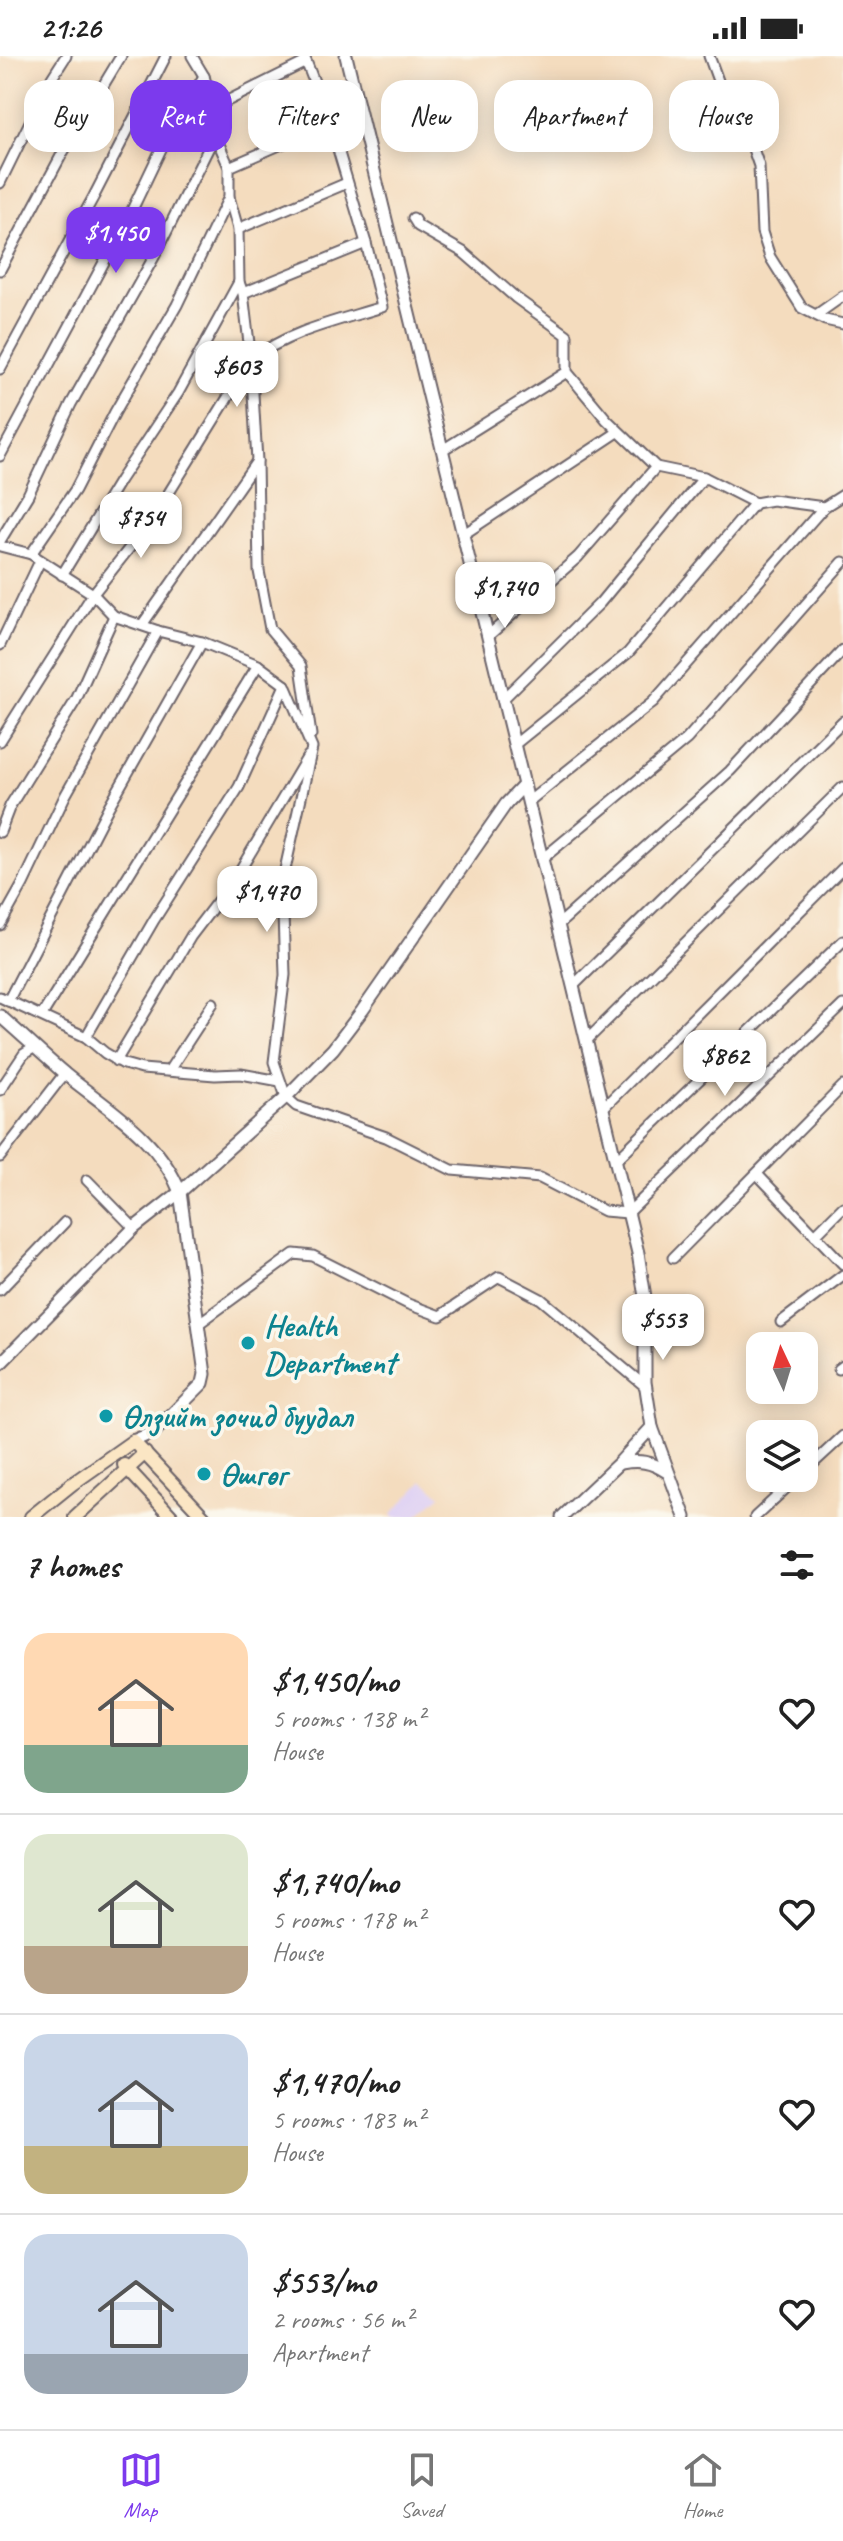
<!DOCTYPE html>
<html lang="en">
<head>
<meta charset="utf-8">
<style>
  body { margin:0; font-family:Caveat,sans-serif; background:#f6f6f6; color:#222; height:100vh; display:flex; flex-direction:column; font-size:30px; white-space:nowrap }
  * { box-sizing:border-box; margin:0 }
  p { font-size:26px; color:#767676 }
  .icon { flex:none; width:44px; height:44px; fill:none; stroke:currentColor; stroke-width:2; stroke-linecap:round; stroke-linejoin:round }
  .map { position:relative; height:1461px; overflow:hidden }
  .side { display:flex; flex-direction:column; background:#fff; flex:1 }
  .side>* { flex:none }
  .hud { position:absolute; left:24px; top:24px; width:796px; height:72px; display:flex; gap:16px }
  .needle { width:52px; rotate:356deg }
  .fabs { position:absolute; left:746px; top:1276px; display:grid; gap:16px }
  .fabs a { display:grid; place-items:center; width:72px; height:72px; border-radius:16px; background:#fff; box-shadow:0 4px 20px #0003; font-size:40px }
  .price { position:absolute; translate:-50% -68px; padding:0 18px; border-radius:16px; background:#fff; color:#222; font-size:26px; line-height:52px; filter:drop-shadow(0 2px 4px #0008) }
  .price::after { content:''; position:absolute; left:50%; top:48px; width:24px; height:18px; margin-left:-12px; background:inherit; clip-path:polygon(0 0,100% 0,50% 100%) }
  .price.on { background:#7c3aed; color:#fff }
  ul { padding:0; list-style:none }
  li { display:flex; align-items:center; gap:24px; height:200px; padding:0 24px }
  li+li { border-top:2px solid #e0e0e0 }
  li span { display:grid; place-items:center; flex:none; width:224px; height:160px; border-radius:24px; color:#555 }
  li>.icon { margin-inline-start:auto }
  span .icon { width:96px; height:96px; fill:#fffc; stroke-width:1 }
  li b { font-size:34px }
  h2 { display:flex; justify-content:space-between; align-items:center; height:96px; padding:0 24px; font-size:34px }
  .tag { padding:0 28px; border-radius:24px; background:#fff; box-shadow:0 4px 20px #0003; font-size:28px; line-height:72px }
  .tag.on { background:#7c3aed; color:#fff }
  .status { display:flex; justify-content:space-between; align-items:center; height:56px; padding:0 40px; background:#fff; direction:ltr }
  .status svg { height:22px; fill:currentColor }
  .menu { display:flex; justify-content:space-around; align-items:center; height:112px; border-top:2px solid #e0e0e0; background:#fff; font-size:22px; color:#767676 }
  .menu a { display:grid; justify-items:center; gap:4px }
  .menu .on { color:#7c3aed }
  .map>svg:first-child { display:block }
</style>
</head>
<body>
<div class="status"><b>21:26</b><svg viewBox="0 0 49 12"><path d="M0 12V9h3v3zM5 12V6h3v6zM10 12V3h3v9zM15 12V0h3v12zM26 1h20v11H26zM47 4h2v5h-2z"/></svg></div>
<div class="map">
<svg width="843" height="1461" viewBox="0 0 843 1461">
  <rect width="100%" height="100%" fill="#fbf7ec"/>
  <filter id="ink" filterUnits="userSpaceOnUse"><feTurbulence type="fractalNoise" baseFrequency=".0125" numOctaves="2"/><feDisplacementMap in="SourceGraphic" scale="16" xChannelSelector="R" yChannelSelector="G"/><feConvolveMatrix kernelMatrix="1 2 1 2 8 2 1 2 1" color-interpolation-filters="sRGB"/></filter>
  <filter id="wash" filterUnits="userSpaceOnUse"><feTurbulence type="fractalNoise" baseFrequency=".006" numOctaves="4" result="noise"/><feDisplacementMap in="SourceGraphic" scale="32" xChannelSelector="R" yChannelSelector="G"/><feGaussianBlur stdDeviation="1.8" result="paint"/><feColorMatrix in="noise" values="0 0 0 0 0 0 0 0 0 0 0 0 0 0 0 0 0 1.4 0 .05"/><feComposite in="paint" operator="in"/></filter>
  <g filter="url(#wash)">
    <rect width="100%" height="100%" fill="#f4dcbe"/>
    <!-- built -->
    <polygon fill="#e1d4f3" points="423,1425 441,1439 416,1461 394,1461 392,1458"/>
  </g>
  <g filter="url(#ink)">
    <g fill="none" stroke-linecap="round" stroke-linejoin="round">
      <!-- minor casing -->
      <g stroke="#6c6369" stroke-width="13">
        <g id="minor">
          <polyline points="192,0 204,20 213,52 215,79 229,111 229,141 238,173 239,226 243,237 251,304 257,405 259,515 270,573 301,610 311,679"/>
          <polyline points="709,0 725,44 737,70 752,90 759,110 762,176 770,201 802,252 825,264 843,268"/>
          <polyline points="213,52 306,6"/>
          <polyline points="229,111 330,67"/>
          <polyline points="0,127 50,25 66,0"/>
          <polyline points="413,162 418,170 463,196 516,242 567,279 567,316 607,364 656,411 704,421 755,447 772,444 824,451 843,439"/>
          <polyline points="238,173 347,127"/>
          <polyline points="0,214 62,98 121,0"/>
          <polyline points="243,237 366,187"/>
          <polyline points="816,259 843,240"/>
          <polyline points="0,313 94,140 166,0"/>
          <polyline points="444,393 567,316"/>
          <polyline points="0,400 132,154 163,89 204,20"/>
          <polyline points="464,478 618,376"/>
          <polyline points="0,485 28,439 71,348 154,201 215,79"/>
          <polyline points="0,490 31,498 93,538 114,560 158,575 202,586 258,609 285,629 312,692 282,827 285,919 274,1006 286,1041 296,1050 386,1081 452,1114 540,1122 604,1155 628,1157 843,949"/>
          <polyline points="31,498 75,434 115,356 177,249 229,141"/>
          <polyline points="62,519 120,424 178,337 239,226"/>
          <polyline points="142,569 257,405"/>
          <polyline points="488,580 578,501 656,411"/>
          <polyline points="0,589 40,505"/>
          <polyline points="504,642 600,547 704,421"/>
          <path d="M0,685L93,538L154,461L251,304C289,275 337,265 382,251L366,187L330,67L304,0"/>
          <polyline points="514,689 628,597 755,447"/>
          <polyline points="528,746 653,646 824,451"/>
          <polyline points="0,776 10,750 76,644 114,560"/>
          <polyline points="541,804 687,683 843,506"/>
          <polyline points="0,869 23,828 65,740 158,575"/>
          <polyline points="558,869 730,715 843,594"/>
          <polyline points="573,930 843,665"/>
          <polyline points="0,941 86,981 105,997 124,1008 142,1013 215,1019 241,1018 280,1025"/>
          <polyline points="8,945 109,750 202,586"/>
          <polyline points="42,959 258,609"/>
          <polyline points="86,981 154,864 239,731 285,629"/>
          <polyline points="586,985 843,731"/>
          <polyline points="116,1005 191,880 236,821 308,700"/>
          <polyline points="170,1013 213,947"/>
          <polyline points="0,1034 24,998 35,991"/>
          <polyline points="603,1052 843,812"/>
          <polyline points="0,1101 65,1017"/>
          <polyline points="616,1104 843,885"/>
          <polyline points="757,1118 843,1208"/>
          <polyline points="87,1124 134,1172"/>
          <polyline points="815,1179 843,1151"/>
          <polyline points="673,1202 843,1030"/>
          <polyline points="0,1234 65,1166"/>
          <polyline points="781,1266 843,1219"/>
          <polyline points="198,1268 294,1198 313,1200 408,1248 440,1260 499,1221 541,1243 646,1331"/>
          <polyline points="839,1313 843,1310"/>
          <polyline points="804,1416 843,1380"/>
          <polyline points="755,1461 797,1422"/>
        </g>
      </g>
      <!-- tertiary casing -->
      <g stroke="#6c6369" stroke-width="15">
        <g id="tertiary">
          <path d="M346,0C445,399 540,798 638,1197L645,1241V1326L652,1371L685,1461"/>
          <path d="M0,960C22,979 43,999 65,1018C108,1053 159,1082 180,1136L205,1318L203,1327L154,1376L133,1385"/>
          <polyline points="0,1308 134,1172 180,1136 286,1041 333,993 362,955 506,748 524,729"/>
          <path d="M620,1407C639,1404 651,1405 667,1416"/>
          <polyline points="562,1461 619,1407 652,1371"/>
        </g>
      </g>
      <!-- secondary casing -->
      <g stroke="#6c6369" stroke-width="16">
        <g id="secondary">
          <polyline points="124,1409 172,1461"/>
          <polyline points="31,1461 72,1428 133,1385 204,1461"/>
          <polyline points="75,1461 145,1397"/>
        </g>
      </g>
      <!-- minor -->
      <use href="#minor" stroke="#fff" stroke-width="9"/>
      <!-- tertiary -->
      <use href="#tertiary" stroke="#fff" stroke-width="11"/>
      <!-- secondary -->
      <use href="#secondary" stroke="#fbe6c4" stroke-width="12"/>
    </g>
  </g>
  <!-- markers -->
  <g fill="#0f9aa8" stroke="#fbf7ec" stroke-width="3">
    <circle cx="248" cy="1287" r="8"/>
    <circle cx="106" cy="1360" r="8"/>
    <circle cx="204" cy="1418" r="8"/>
  </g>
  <g text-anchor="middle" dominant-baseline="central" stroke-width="7" stroke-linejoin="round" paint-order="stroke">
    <!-- culture labels -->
    <g font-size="32" font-weight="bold" fill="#0d838f" stroke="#fbf7ec" text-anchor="start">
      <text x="264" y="1269">Health<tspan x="264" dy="37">Department</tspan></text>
      <text x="122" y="1360">Өлзийт зочид буудал</text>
      <text x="220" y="1418">Өшгөг</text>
    </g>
  </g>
</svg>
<div class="fabs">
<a><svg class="needle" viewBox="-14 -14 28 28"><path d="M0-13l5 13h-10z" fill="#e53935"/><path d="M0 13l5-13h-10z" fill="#767676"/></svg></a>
<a><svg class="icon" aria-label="layers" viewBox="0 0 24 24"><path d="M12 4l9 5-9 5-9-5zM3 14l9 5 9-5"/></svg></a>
</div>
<b class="price on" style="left:116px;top:219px">$1,450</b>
<b class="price" style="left:237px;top:353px">$603</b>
<b class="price" style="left:141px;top:504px">$754</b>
<b class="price" style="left:505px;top:574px">$1,740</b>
<b class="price" style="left:267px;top:878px">$1,470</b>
<b class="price" style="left:725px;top:1042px">$862</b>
<b class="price" style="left:663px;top:1306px">$553</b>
<div class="hud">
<a class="tag">Buy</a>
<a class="tag on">Rent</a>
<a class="tag">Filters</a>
<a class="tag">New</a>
<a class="tag">Apartment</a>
<a class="tag">House</a>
</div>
</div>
<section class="side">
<h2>7 homes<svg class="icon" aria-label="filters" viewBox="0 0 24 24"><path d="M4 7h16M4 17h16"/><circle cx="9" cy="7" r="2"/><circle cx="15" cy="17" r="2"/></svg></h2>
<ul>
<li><span style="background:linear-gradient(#ffd9b3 70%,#7fa58c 0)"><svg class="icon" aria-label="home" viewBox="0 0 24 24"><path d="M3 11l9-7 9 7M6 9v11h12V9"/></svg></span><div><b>$1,450/mo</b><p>5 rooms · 138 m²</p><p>House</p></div><svg class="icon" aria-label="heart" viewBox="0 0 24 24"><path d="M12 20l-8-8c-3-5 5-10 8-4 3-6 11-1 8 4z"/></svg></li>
<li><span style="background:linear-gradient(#dfe7d0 70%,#b9a48a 0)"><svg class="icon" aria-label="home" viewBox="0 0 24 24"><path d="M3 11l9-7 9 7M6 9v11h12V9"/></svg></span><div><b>$1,740/mo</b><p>5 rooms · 178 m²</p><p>House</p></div><svg class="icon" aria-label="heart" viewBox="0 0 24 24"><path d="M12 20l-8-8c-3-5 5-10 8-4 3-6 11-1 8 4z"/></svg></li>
<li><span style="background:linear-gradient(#c9d6e8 70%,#c2b280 0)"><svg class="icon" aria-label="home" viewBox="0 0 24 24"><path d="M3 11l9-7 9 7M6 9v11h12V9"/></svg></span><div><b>$1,470/mo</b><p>5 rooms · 183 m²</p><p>House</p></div><svg class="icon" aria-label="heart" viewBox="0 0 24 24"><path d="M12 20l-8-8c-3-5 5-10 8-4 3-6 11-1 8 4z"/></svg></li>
<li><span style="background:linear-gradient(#c9d6e8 75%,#9aa5b1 0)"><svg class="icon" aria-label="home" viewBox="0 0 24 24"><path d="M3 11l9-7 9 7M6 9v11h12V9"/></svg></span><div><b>$553/mo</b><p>2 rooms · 56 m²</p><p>Apartment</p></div><svg class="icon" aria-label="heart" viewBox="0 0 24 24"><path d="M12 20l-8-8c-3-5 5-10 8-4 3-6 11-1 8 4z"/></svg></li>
</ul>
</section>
<nav class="menu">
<a class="on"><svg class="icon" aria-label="map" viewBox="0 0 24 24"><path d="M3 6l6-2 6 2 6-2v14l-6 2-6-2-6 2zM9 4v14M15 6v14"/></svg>Map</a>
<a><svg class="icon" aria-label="saved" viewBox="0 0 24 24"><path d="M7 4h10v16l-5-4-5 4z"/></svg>Saved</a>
<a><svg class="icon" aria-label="home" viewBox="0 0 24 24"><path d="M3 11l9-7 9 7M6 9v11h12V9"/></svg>Home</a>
</nav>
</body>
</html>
